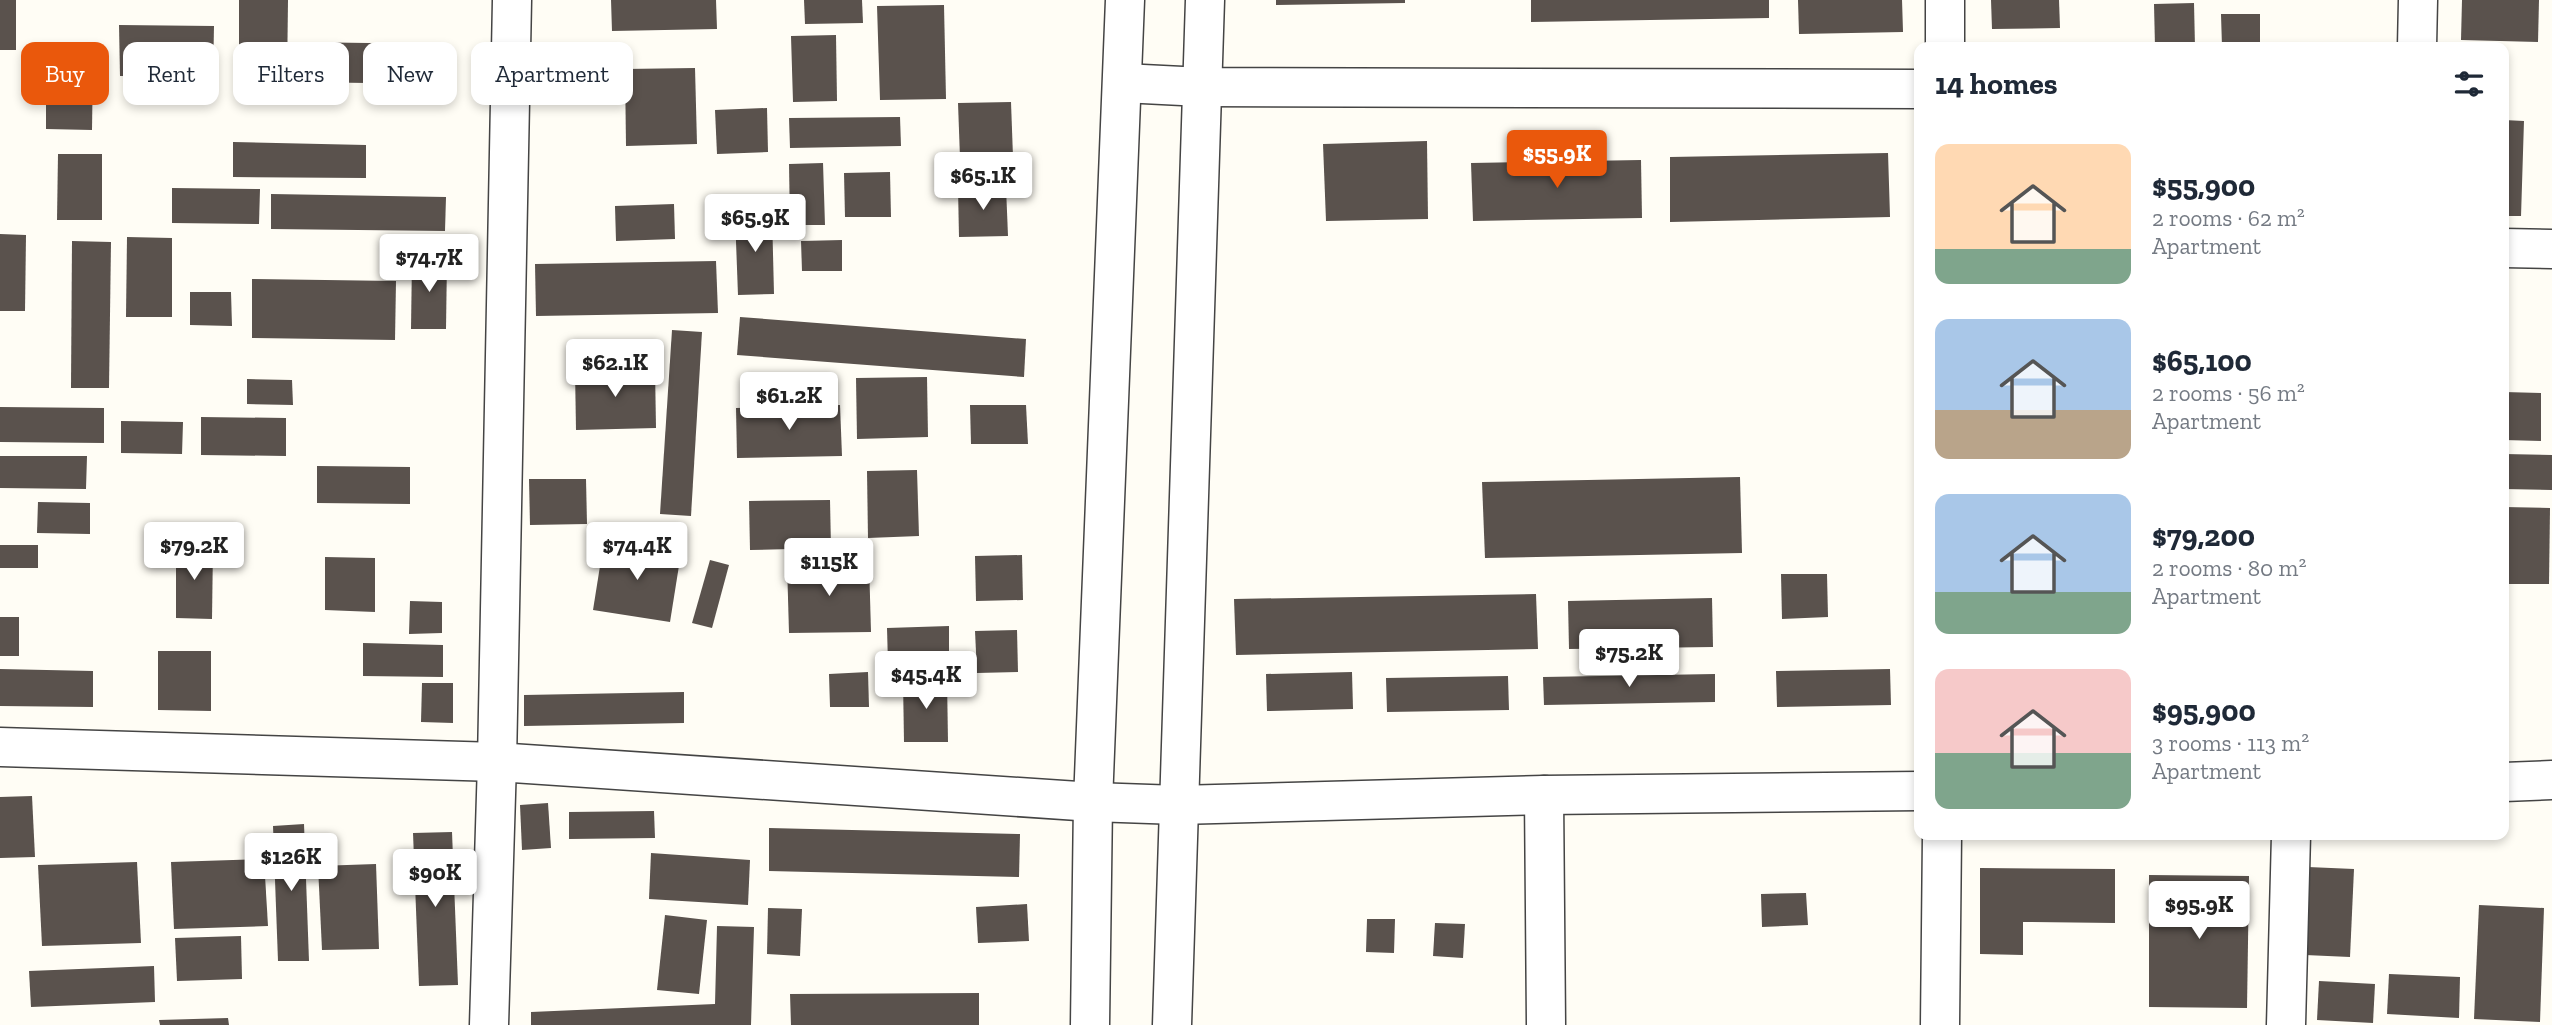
<!DOCTYPE html>
<html lang="en">
<head>
<meta charset="utf-8">
<style>
  body { margin:0; font-family:"Zilla Slab",serif; background:#f6f6f7; color:#1f2937; height:100vh; display:flex; flex-direction:column; font-size:26px; white-space:nowrap }
  * { box-sizing:border-box; margin:0 }
  p { font-size:23px; color:#747a83 }
  .icon { flex:none; width:38px; height:38px; fill:none; stroke:currentColor; stroke-width:2; stroke-linecap:round; stroke-linejoin:round }
  .map { position:relative; flex:1; overflow:hidden }
  .drawer { position:absolute; left:1914px; top:42px; width:595px; height:798px; display:flex; flex-direction:column; background:#fff; border-radius:14px; box-shadow:0 4px 10px #0003 }
  .drawer>* { flex:none }
  .top-card { position:absolute; left:21px; top:42px; width:665px; height:63px; display:flex; gap:14px }
  .price { position:absolute; translate:-50% -60px; padding:0 16px; border-radius:7px; background:#fff; color:#222; font-size:23px; line-height:46px; filter:drop-shadow(0 2px 4px #0008) }
  .price::after { content:''; position:absolute; left:50%; top:42px; width:21px; height:16px; margin-left:-10px; background:inherit; clip-path:polygon(0 0,100% 0,50% 100%) }
  .price.on { background:#ea580c; color:#fff }
  ul { padding:0; list-style:none }
  li { display:flex; align-items:center; gap:21px; height:175px; padding:0 21px }
  li span { display:grid; place-items:center; flex:none; width:196px; height:140px; border-radius:14px; color:#555 }
  li>.icon { margin-inline-start:auto }
  span .icon { width:84px; height:84px; fill:#fffc; stroke-width:1 }
  li b { font-size:30px }
  h2 { display:flex; justify-content:space-between; align-items:center; height:84px; padding:0 21px; font-size:30px }
  .tag { padding:0 24px; border-radius:14px; background:#fff; box-shadow:0 4px 10px #0003; font-size:24px; line-height:63px }
  .tag.on { background:#ea580c; color:#fff }
  .map>svg:first-child { display:block }
</style>
</head>
<body>
<div class="map">
<svg width="2552" height="1025" viewBox="0 0 2552 1025">
  <rect width="100%" height="100%" fill="#fffdf5"/>
  <!-- building -->
  <g fill="#5a524d">
    <rect x="0" y="0" width="16" height="50"/>
    <polygon points="239,0 288,0 287,81 239,81"/>
    <polygon points="611,0 716,0 717,29 612,31"/>
    <polygon points="804,0 862,0 863,23 805,24"/>
    <polygon points="1276,0 1405,0 1405,3 1276,5"/>
    <polygon points="1531,0 1769,0 1769,18 1531,22"/>
    <polygon points="1798,0 1902,0 1903,32 1799,34"/>
    <polygon points="1991,0 2059,0 2060,28 1992,29"/>
    <polygon points="2462,0 2539,0 2538,42 2461,40"/>
    <polygon points="2194,3 2195,47 2155,47 2154,4"/>
    <polygon points="944,5 946,99 880,100 877,6"/>
    <polygon points="2221,14 2260,14 2260,47 2222,47"/>
    <polygon points="119,25 214,26 213,77 120,76"/>
    <polygon points="836,35 837,101 793,102 791,36"/>
    <polygon points="297,42 439,44 438,84 297,82"/>
    <polygon points="46,60 93,61 92,130 46,129"/>
    <polygon points="695,68 697,144 626,146 625,69"/>
    <polygon points="1011,102 1013,157 960,158 958,103"/>
    <polygon points="767,108 768,152 717,154 715,110"/>
    <polygon points="900,117 901,146 790,148 789,118"/>
    <polygon points="2504,120 2524,121 2521,216 2504,216"/>
    <polygon points="1427,141 1428,219 1326,221 1323,144"/>
    <polygon points="233,142 366,145 366,178 233,177"/>
    <polygon points="1888,153 1890,217 1670,222 1670,157"/>
    <polygon points="58,154 102,154 102,220 57,220"/>
    <polygon points="1641,160 1642,218 1473,221 1471,163"/>
    <polygon points="823,163 825,225 790,225 789,164"/>
    <polygon points="890,172 891,217 845,217 844,173"/>
    <polygon points="1006,187 1008,236 959,237 958,188"/>
    <polygon points="172,188 260,189 259,224 172,223"/>
    <polygon points="271,194 446,197 445,231 271,229"/>
    <polygon points="674,204 675,239 616,241 615,206"/>
    <polygon points="772,214 774,294 738,295 735,215"/>
    <polygon points="0,234 26,235 25,311 0,311"/>
    <polygon points="127,237 172,238 172,317 126,317"/>
    <polygon points="842,240 842,271 802,271 801,241"/>
    <polygon points="72,241 111,242 109,388 71,388"/>
    <polygon points="412,259 447,259 446,329 411,329"/>
    <polygon points="716,261 718,313 536,316 535,264"/>
    <polygon points="252,279 396,281 395,340 252,338"/>
    <polygon points="190,292 231,292 232,326 190,325"/>
    <polygon points="740,317 1026,339 1024,377 737,355"/>
    <polygon points="672,330 702,332 691,516 660,514"/>
    <polygon points="655,369 656,428 576,430 575,370"/>
    <polygon points="927,377 928,437 857,439 856,378"/>
    <polygon points="247,379 292,380 293,405 247,404"/>
    <polygon points="2504,392 2541,393 2541,441 2504,440"/>
    <polygon points="840,405 842,456 737,458 736,408"/>
    <polygon points="970,405 1026,405 1028,444 971,444"/>
    <polygon points="0,407 104,408 104,443 0,442"/>
    <polygon points="201,417 286,418 286,456 201,455"/>
    <polygon points="121,421 183,422 182,454 121,453"/>
    <polygon points="2504,454 2552,455 2552,490 2504,489"/>
    <polygon points="0,456 87,456 86,489 0,488"/>
    <polygon points="317,466 410,467 410,504 317,503"/>
    <polygon points="917,470 919,536 868,538 867,471"/>
    <polygon points="1740,477 1742,553 1485,558 1482,482"/>
    <polygon points="529,479 586,479 587,524 530,525"/>
    <polygon points="830,500 831,548 750,550 749,501"/>
    <polygon points="38,502 90,503 90,534 37,533"/>
    <polygon points="2504,507 2550,508 2549,584 2504,584"/>
    <polygon points="604,541 681,553 670,622 593,610"/>
    <rect x="0" y="545" width="38" height="23"/>
    <polygon points="176,545 213,546 212,619 176,618"/>
    <polygon points="1022,555 1023,600 976,601 975,556"/>
    <polygon points="325,557 375,558 375,612 325,610"/>
    <polygon points="710,560 729,565 712,628 692,623"/>
    <polygon points="869,562 871,632 789,633 787,563"/>
    <polygon points="1781,574 1827,574 1828,617 1782,619"/>
    <polygon points="1536,594 1538,649 1236,655 1234,599"/>
    <polygon points="1712,598 1713,647 1569,649 1568,601"/>
    <polygon points="410,601 442,602 442,633 409,634"/>
    <rect x="0" y="617" width="19" height="39"/>
    <polygon points="949,626 949,663 888,664 887,628"/>
    <polygon points="1017,630 1018,672 977,673 975,631"/>
    <polygon points="363,643 443,645 443,677 363,676"/>
    <polygon points="158,651 211,651 211,711 158,710"/>
    <polygon points="0,669 93,671 93,707 0,706"/>
    <polygon points="1890,669 1891,705 1777,707 1776,671"/>
    <polygon points="868,672 869,707 830,707 829,674"/>
    <polygon points="1352,672 1353,709 1267,711 1266,674"/>
    <polygon points="1715,674 1715,702 1544,705 1543,677"/>
    <polygon points="1508,676 1509,710 1387,712 1386,678"/>
    <polygon points="947,679 948,742 904,742 903,680"/>
    <polygon points="422,683 453,683 453,723 421,722"/>
    <polygon points="684,692 684,723 524,726 524,695"/>
    <polygon points="32,796 35,857 0,858 0,797"/>
    <polygon points="548,803 551,848 522,850 520,805"/>
    <polygon points="654,811 655,838 569,839 569,812"/>
    <polygon points="304,824 309,961 278,961 273,826"/>
    <polygon points="769,828 1020,834 1019,877 769,871"/>
    <polygon points="452,832 458,985 419,986 413,833"/>
    <polygon points="651,853 750,860 748,905 649,899"/>
    <polygon points="264,859 268,926 174,929 171,862"/>
    <polygon points="137,862 141,943 42,946 38,865"/>
    <polygon points="376,864 379,949 322,950 318,866"/>
    <polygon points="2308,867 2354,869 2350,957 2305,955"/>
    <polygon points="1980,868 2115,869 2115,923 2023,922 2023,955 1980,954"/>
    <polygon points="2149,875 2249,876 2247,1008 2149,1007"/>
    <polygon points="1806,893 1808,925 1762,927 1761,894"/>
    <polygon points="1027,904 1029,941 978,943 976,907"/>
    <polygon points="2479,905 2544,908 2540,1022 2474,1019"/>
    <polygon points="768,908 802,909 800,956 767,954"/>
    <polygon points="665,915 707,920 699,994 657,990"/>
    <polygon points="1367,919 1395,919 1394,953 1366,952"/>
    <polygon points="1435,923 1465,924 1463,958 1433,956"/>
    <polygon points="717,926 754,927 751,1025 531,1025 531,1012 715,1004"/>
    <polygon points="241,936 242,979 177,981 175,938"/>
    <polygon points="154,966 155,1002 31,1007 29,971"/>
    <polygon points="2389,974 2460,977 2459,1018 2387,1014"/>
    <polygon points="2319,981 2375,984 2373,1023 2317,1020"/>
    <polygon points="979,993 979,1025 791,1025 790,994"/>
    <polygon points="228,1018 229,1025 160,1025 159,1020"/>
  </g>
  <g fill="none" stroke-linecap="round" stroke-linejoin="round">
    <!-- minor casing -->
    <g stroke="#444" stroke-width="41">
      <g id="minor">
        <polyline points="1945,0 1945,47"/>
        <polyline points="2417,47 2418,0"/>
        <polyline points="1123,83 1202,87 1920,89"/>
        <polyline points="2504,248 2552,249"/>
        <polyline points="0,747 497,762 1093,802 1178,805 1544,795 1920,791"/>
        <polyline points="2504,782 2552,780"/>
        <polyline points="1544,795 1546,1025"/>
        <polyline points="489,1025 497,762 512,0"/>
        <polyline points="1940,1025 1942,835"/>
        <polyline points="2286,1025 2291,835"/>
      </g>
    </g>
    <!-- tertiary casing -->
    <g stroke="#444" stroke-width="41">
      <g id="tertiary">
        <polyline points="1090,1025 1093,802 1125,0"/>
        <polyline points="1172,1025 1205,0"/>
      </g>
    </g>
    <!-- minor -->
    <use href="#minor" stroke="#fff" stroke-width="38"/>
    <!-- tertiary -->
    <use href="#tertiary" stroke="#fff" stroke-width="38"/>
  </g>
</svg>
<b class="price on" style="left:1557px;top:190px">$55.9K</b>
<b class="price" style="left:983px;top:212px">$65.1K</b>
<b class="price" style="left:755px;top:254px">$65.9K</b>
<b class="price" style="left:429px;top:294px">$74.7K</b>
<b class="price" style="left:615px;top:399px">$62.1K</b>
<b class="price" style="left:789px;top:432px">$61.2K</b>
<b class="price" style="left:194px;top:582px">$79.2K</b>
<b class="price" style="left:637px;top:582px">$74.4K</b>
<b class="price" style="left:829px;top:598px">$115K</b>
<b class="price" style="left:1629px;top:689px">$75.2K</b>
<b class="price" style="left:926px;top:711px">$45.4K</b>
<b class="price" style="left:291px;top:893px">$126K</b>
<b class="price" style="left:435px;top:909px">$90K</b>
<b class="price" style="left:2199px;top:941px">$95.9K</b>
<div class="top-card">
<a class="tag on">Buy</a>
<a class="tag">Rent</a>
<a class="tag">Filters</a>
<a class="tag">New</a>
<a class="tag">Apartment</a>
</div>
<section class="drawer">
<h2>14 homes<svg class="icon" aria-label="filters" viewBox="0 0 24 24"><path d="M4 7h16M4 17h16"/><circle cx="9" cy="7" r="2"/><circle cx="15" cy="17" r="2"/></svg></h2>
<ul>
<li><span style="background:linear-gradient(#ffd9b3 75%,#7fa58c 0)"><svg class="icon" aria-label="home" viewBox="0 0 24 24"><path d="M3 11l9-7 9 7M6 9v11h12V9"/></svg></span><div><b>$55,900</b><p>2 rooms · 62 m²</p><p>Apartment</p></div></li>
<li><span style="background:linear-gradient(#a9c7e8 65%,#b9a48a 0)"><svg class="icon" aria-label="home" viewBox="0 0 24 24"><path d="M3 11l9-7 9 7M6 9v11h12V9"/></svg></span><div><b>$65,100</b><p>2 rooms · 56 m²</p><p>Apartment</p></div></li>
<li><span style="background:linear-gradient(#a9c7e8 70%,#7fa58c 0)"><svg class="icon" aria-label="home" viewBox="0 0 24 24"><path d="M3 11l9-7 9 7M6 9v11h12V9"/></svg></span><div><b>$79,200</b><p>2 rooms · 80 m²</p><p>Apartment</p></div></li>
<li><span style="background:linear-gradient(#f6c9c9 60%,#7fa58c 0)"><svg class="icon" aria-label="home" viewBox="0 0 24 24"><path d="M3 11l9-7 9 7M6 9v11h12V9"/></svg></span><div><b>$95,900</b><p>3 rooms · 113 m²</p><p>Apartment</p></div></li>
</ul>
</section>
</div>
</body>
</html>
